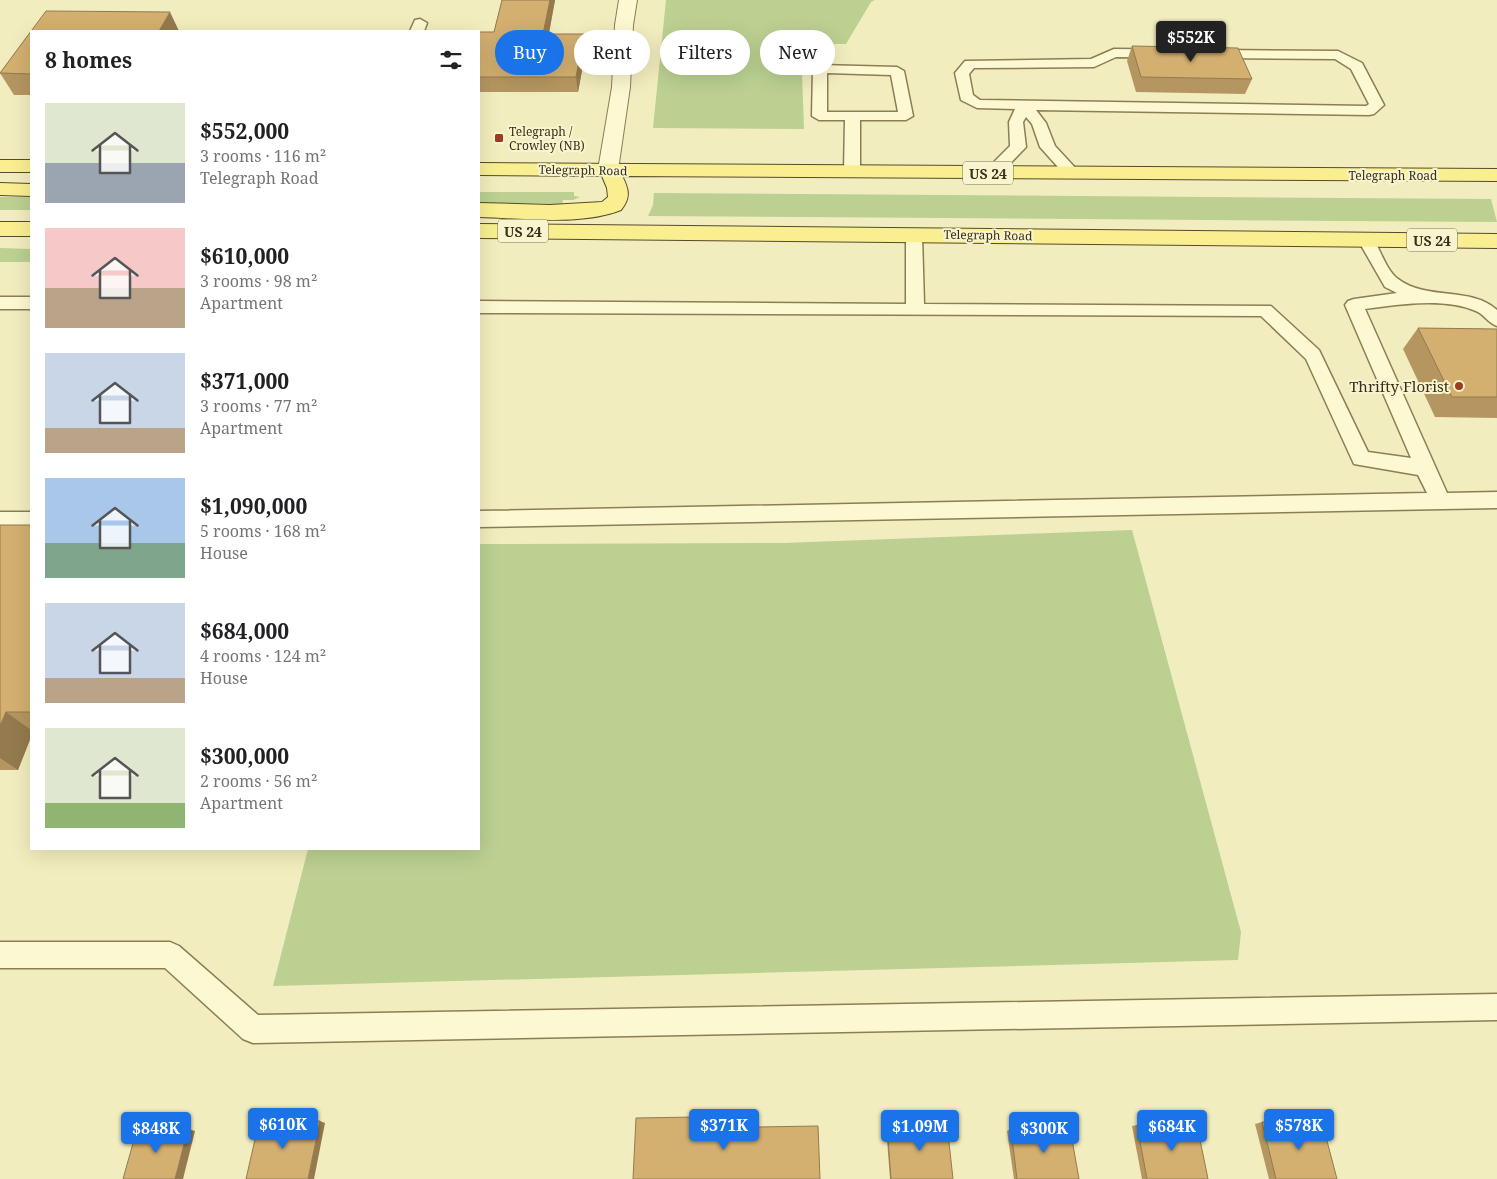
<!DOCTYPE html>
<html lang="en">
<head>
<meta charset="utf-8">
<style>
  body { margin:0; font-family:"Noto Serif",serif; background:#f2f2f2; color:#202124; height:100vh; display:flex; flex-direction:column; font-size:19px; white-space:nowrap }
  * { box-sizing:border-box; margin:0 }
  p { font-size:16px; color:#757577 }
  .icon { flex:none; width:28px; height:28px; fill:none; stroke:currentColor; stroke-width:2; stroke-linecap:round; stroke-linejoin:round }
  .map { position:relative; flex:1; overflow:hidden }
  .sheet { position:absolute; left:30px; top:30px; width:450px; height:820px; display:flex; flex-direction:column; background:#fff; border-radius:0px; box-shadow:0 5px 20px #0002 }
  .sheet>* { flex:none }
  .hud { position:absolute; left:495px; top:30px; width:475px; height:45px; display:flex; gap:10px }
  .price { position:absolute; translate:-50% -42px; padding:0 11px; border-radius:5px; background:#1a73e8; color:#fff; font-size:16px; line-height:32px; filter:drop-shadow(0 1px 2px #0008) }
  .price::after { content:''; position:absolute; left:50%; top:30px; width:15px; height:11px; margin-left:-8px; background:inherit; clip-path:polygon(0 0,100% 0,50% 100%) }
  .price.selected { background:#222; color:#fff }
  ul { padding:0; list-style:none }
  li { display:flex; align-items:center; gap:15px; height:125px; padding:0 15px }
  li span { display:grid; place-items:center; flex:none; width:140px; height:100px; border-radius:0px; color:#555 }
  li>.icon { margin-inline-start:auto }
  span .icon { width:60px; height:60px; fill:#fffc; stroke-width:1 }
  li b { font-size:21px }
  h2 { display:flex; justify-content:space-between; align-items:center; height:60px; padding:0 15px; font-size:21px }
  .pill { padding:0 18px; border-radius:22px; background:#fff; box-shadow:0 5px 20px #0002; font-size:18px; line-height:45px }
  .pill.selected { background:#1a73e8; color:#fff }
  .map>svg:first-child { display:block }
</style>
</head>
<body>
<div class="map">
<svg width="1497" height="1179" viewBox="0 0 1497 1179">
  <rect width="100%" height="100%" fill="#f1edbe"/>
  <!-- green -->
  <g fill="#bbd091">
    <polygon points="666,0 875,0 871,2 846,44 801,44 804,129 653,128"/>
    <polygon points="479,192 574,192 574,196 580,197 573,200 563,200 562,204 479,203"/>
    <polygon points="654,193 1491,199 1497,222 648,216 653,205"/>
    <rect x="0" y="197" width="31" height="13"/>
    <polygon points="0,248 31,249 31,262 0,262"/>
    <polygon points="1132,530 1241,932 1238,960 273,986 308,849 479,849 479,544 784,543"/>
  </g>
  <g fill="none" stroke-linecap="round" stroke-linejoin="round">
    <!-- service casing -->
    <g stroke="#8b7e55" stroke-width="3">
      <g id="service">
        <polygon points="420,19 427,23 424,31 410,31 415,20"/>
        <path d="M1114,49L1338,51L1362,63L1384,105L1374,114L1369,115L1036,110L1046,123L1055,146L1080,173L1078,176H1066L1040,147L1032,124L1026,117L1023,122L1026,147L998,176H986L984,173L986,170L1010,146L1009,122L1015,109L977,108L961,100L955,73L965,61L1091,59ZM1116,57L1335,59L1351,69L1369,104L1366,106L980,100L973,95L969,74L974,68L1094,67Z"/>
        <path d="M820,65L897,67L904,71L913,116L906,120H860V172L858,175H846L844,172L845,120H819L812,116L813,69ZM827,73L891,75L898,112H827Z"/>
        <path d="M914,230L920,231L922,235L924,304L1271,306L1319,350L1368,452L1411,458L1345,305L1348,301L1354,299L1397,293L1385,287L1358,240L1360,236H1372C1380,249 1386,270 1398,279C1427,301 1471,286 1497,310V326C1488,323 1484,314 1476,311C1443,297 1398,305 1365,309L1447,493L1497,492V508L479,527V511L1427,493L1418,475L1354,464L1306,359L1261,316L479,313V301L906,304V235L908,231Z"/>
        <rect x="0" y="297" width="31" height="12"/>
        <rect x="0" y="512" width="31" height="16"/>
        <polygon points="0,942 170,942 179,946 258,1015 1497,994 1497,1020 253,1043 243,1039 165,968 0,968"/>
      </g>
    </g>
    <!-- minor casing -->
    <g stroke="#8b7e55" stroke-width="2">
      <polygon id="minor" points="619,0 637,0 633,25 630,87 618,170 615,174 608,176 601,174 598,170 612,87 615,25"/>
    </g>
    <!-- primary casing -->
    <g stroke="#584a2a" stroke-width="2">
      <g id="primary">
        <rect x="0" y="160" width="31" height="12"/>
        <path d="M479,163L1497,169V181L622,176C629,189 631,198 621,210C581,226 522,218 479,217V203L550,205L602,202L608,197L607,188L602,176L479,175Z"/>
        <polygon points="0,183 31,184 31,196 0,195"/>
        <rect x="0" y="222" width="31" height="14"/>
        <polygon points="479,224 1497,234 1497,248 479,238"/>
      </g>
    </g>
    <!-- service -->
    <use href="#service" fill="#fcf8d1" fill-rule="evenodd"/>
    <!-- minor -->
    <use href="#minor" fill="#fcf8d1" fill-rule="evenodd"/>
    <!-- primary -->
    <use href="#primary" fill="#f9ef91" fill-rule="evenodd"/>
  </g>
  <!-- wall -->
  <g fill="#b59660">
    <polygon points="502,0 555,0 549,34 584,34 586,49 578,92 479,92 479,32 494,32"/>
    <polygon points="31,31 31,95 14,95 0,73"/>
    <polygon points="1132,46 1252,79 1245,94 1136,92 1127,61"/>
    <polygon points="1418,328 1497,329 1497,418 1435,417 1403,349"/>
    <polygon points="0,525 31,525 31,737 18,770 0,770"/>
    <polygon points="1262,1122 1337,1179 1269,1179 1255,1124"/>
    <polygon points="887,1125 953,1179 890,1179 886,1127"/>
    <polygon points="1137,1125 1208,1179 1142,1179 1132,1126"/>
    <polygon points="1011,1129 1079,1179 1014,1179 1007,1131"/>
  </g>
  <!-- shaded-wall -->
  <g fill="#947a4e">
    <polygon points="550,0 555,0 546,48 543,34"/>
    <polygon points="170,12 179,31 159,31"/>
    <polygon points="584,34 586,49 578,92 576,77"/>
    <polygon points="6,712 31,730 31,737 18,770 0,758 0,726"/>
    <polygon points="320,1121 325,1123 314,1179 308,1179"/>
    <polygon points="188,1129 195,1131 183,1179 175,1179"/>
  </g>
  <!-- building -->
  <g fill="#d3af70" stroke="#947a4e">
    <polygon points="502,0 550,0 543,34 584,34 576,77 479,77 479,32 494,32"/>
    <polygon points="46,11 170,12 159,31 31,31 31,74 0,73"/>
    <polygon points="1132,46 1238,48 1252,79 1141,77"/>
    <polygon points="1418,328 1497,329 1497,397 1452,397"/>
    <polygon points="0,525 31,525 31,712 6,712 0,726"/>
    <polygon points="695,1117 695,1128 818,1126 820,1179 633,1179 636,1118"/>
    <polygon points="320,1121 308,1179 246,1179 259,1122"/>
    <polygon points="1262,1122 1322,1122 1337,1179 1276,1179"/>
    <polygon points="947,1124 953,1179 891,1179 887,1125"/>
    <polygon points="1137,1125 1197,1125 1208,1179 1147,1179"/>
    <polygon points="1070,1128 1079,1179 1017,1179 1011,1129"/>
    <polygon points="137,1129 188,1129 175,1179 123,1179"/>
  </g>
  <!-- markers -->
  <g fill="#9f3b20" stroke="#f8f5ce" stroke-width="2">
    <rect x="494" y="133" width="10" height="10" rx="2.5"/>
    <circle cx="1459" cy="386" r="5"/>
  </g>
  <g text-anchor="middle" dominant-baseline="central" stroke-width="4" stroke-linejoin="round" paint-order="stroke">
    <!-- far-poi labels -->
    <g font-size="12" fill="#39301b" stroke="#f8f5ce" text-anchor="start">
      <text x="509" y="131">Telegraph /<tspan x="509" dy="14">Crowley (NB)</tspan></text>
    </g>
    <!-- far-street labels -->
    <g font-size="12" fill="#39301b" stroke="#f8f5ce">
      <text transform="translate(583 170) rotate(1)">Telegraph Road</text>
      <text x="1393" y="175">Telegraph Road</text>
      <text transform="translate(988 235) rotate(1)">Telegraph Road</text>
    </g>
    <!-- shield labels -->
    <g fill="#f8f5ce" stroke="#726b51" stroke-width="1">
      <rect x="963" y="161.5" width="50" height="23" rx="4"/>
      <rect x="498" y="219.5" width="50" height="23" rx="4"/>
      <rect x="1407" y="228.5" width="50" height="23" rx="4"/>
    </g>
    <g font-size="14" font-weight="bold" fill="#39301b">
      <text x="988" y="173">US 24</text>
      <text x="523" y="231">US 24</text>
      <text x="1432" y="240">US 24</text>
    </g>
    <!-- poi labels -->
    <g font-size="15" fill="#39301b" stroke="#f8f5ce" text-anchor="end">
      <text x="1449" y="386">Thrifty Florist</text>
    </g>
  </g>
</svg>
<b class="price selected" style="left:1191px;top:63px">$552K</b>
<b class="price" style="left:283px;top:1150px">$610K</b>
<b class="price" style="left:724px;top:1151px">$371K</b>
<b class="price" style="left:1299px;top:1151px">$578K</b>
<b class="price" style="left:920px;top:1152px">$1.09M</b>
<b class="price" style="left:1172px;top:1152px">$684K</b>
<b class="price" style="left:156px;top:1154px">$848K</b>
<b class="price" style="left:1044px;top:1154px">$300K</b>
<div class="hud">
<a class="pill selected">Buy</a>
<a class="pill">Rent</a>
<a class="pill">Filters</a>
<a class="pill">New</a>
</div>
<section class="sheet">
<h2>8 homes<svg class="icon" aria-label="filters" viewBox="0 0 24 24"><path d="M4 7h16M4 17h16"/><circle cx="9" cy="7" r="2"/><circle cx="15" cy="17" r="2"/></svg></h2>
<ul>
<li><span style="background:linear-gradient(#dfe7d0 60%,#9aa5b1 0)"><svg class="icon" aria-label="home" viewBox="0 0 24 24"><path d="M3 11l9-7 9 7M6 9v11h12V9"/></svg></span><div><b>$552,000</b><p>3 rooms · 116 m²</p><p>Telegraph Road</p></div></li>
<li><span style="background:linear-gradient(#f6c9c9 60%,#b9a48a 0)"><svg class="icon" aria-label="home" viewBox="0 0 24 24"><path d="M3 11l9-7 9 7M6 9v11h12V9"/></svg></span><div><b>$610,000</b><p>3 rooms · 98 m²</p><p>Apartment</p></div></li>
<li><span style="background:linear-gradient(#c9d6e8 75%,#b9a48a 0)"><svg class="icon" aria-label="home" viewBox="0 0 24 24"><path d="M3 11l9-7 9 7M6 9v11h12V9"/></svg></span><div><b>$371,000</b><p>3 rooms · 77 m²</p><p>Apartment</p></div></li>
<li><span style="background:linear-gradient(#a9c7e8 65%,#7fa58c 0)"><svg class="icon" aria-label="home" viewBox="0 0 24 24"><path d="M3 11l9-7 9 7M6 9v11h12V9"/></svg></span><div><b>$1,090,000</b><p>5 rooms · 168 m²</p><p>House</p></div></li>
<li><span style="background:linear-gradient(#c9d6e8 75%,#b9a48a 0)"><svg class="icon" aria-label="home" viewBox="0 0 24 24"><path d="M3 11l9-7 9 7M6 9v11h12V9"/></svg></span><div><b>$684,000</b><p>4 rooms · 124 m²</p><p>House</p></div></li>
<li><span style="background:linear-gradient(#dfe7d0 75%,#8fb573 0)"><svg class="icon" aria-label="home" viewBox="0 0 24 24"><path d="M3 11l9-7 9 7M6 9v11h12V9"/></svg></span><div><b>$300,000</b><p>2 rooms · 56 m²</p><p>Apartment</p></div></li>
</ul>
</section>
</div>
</body>
</html>
